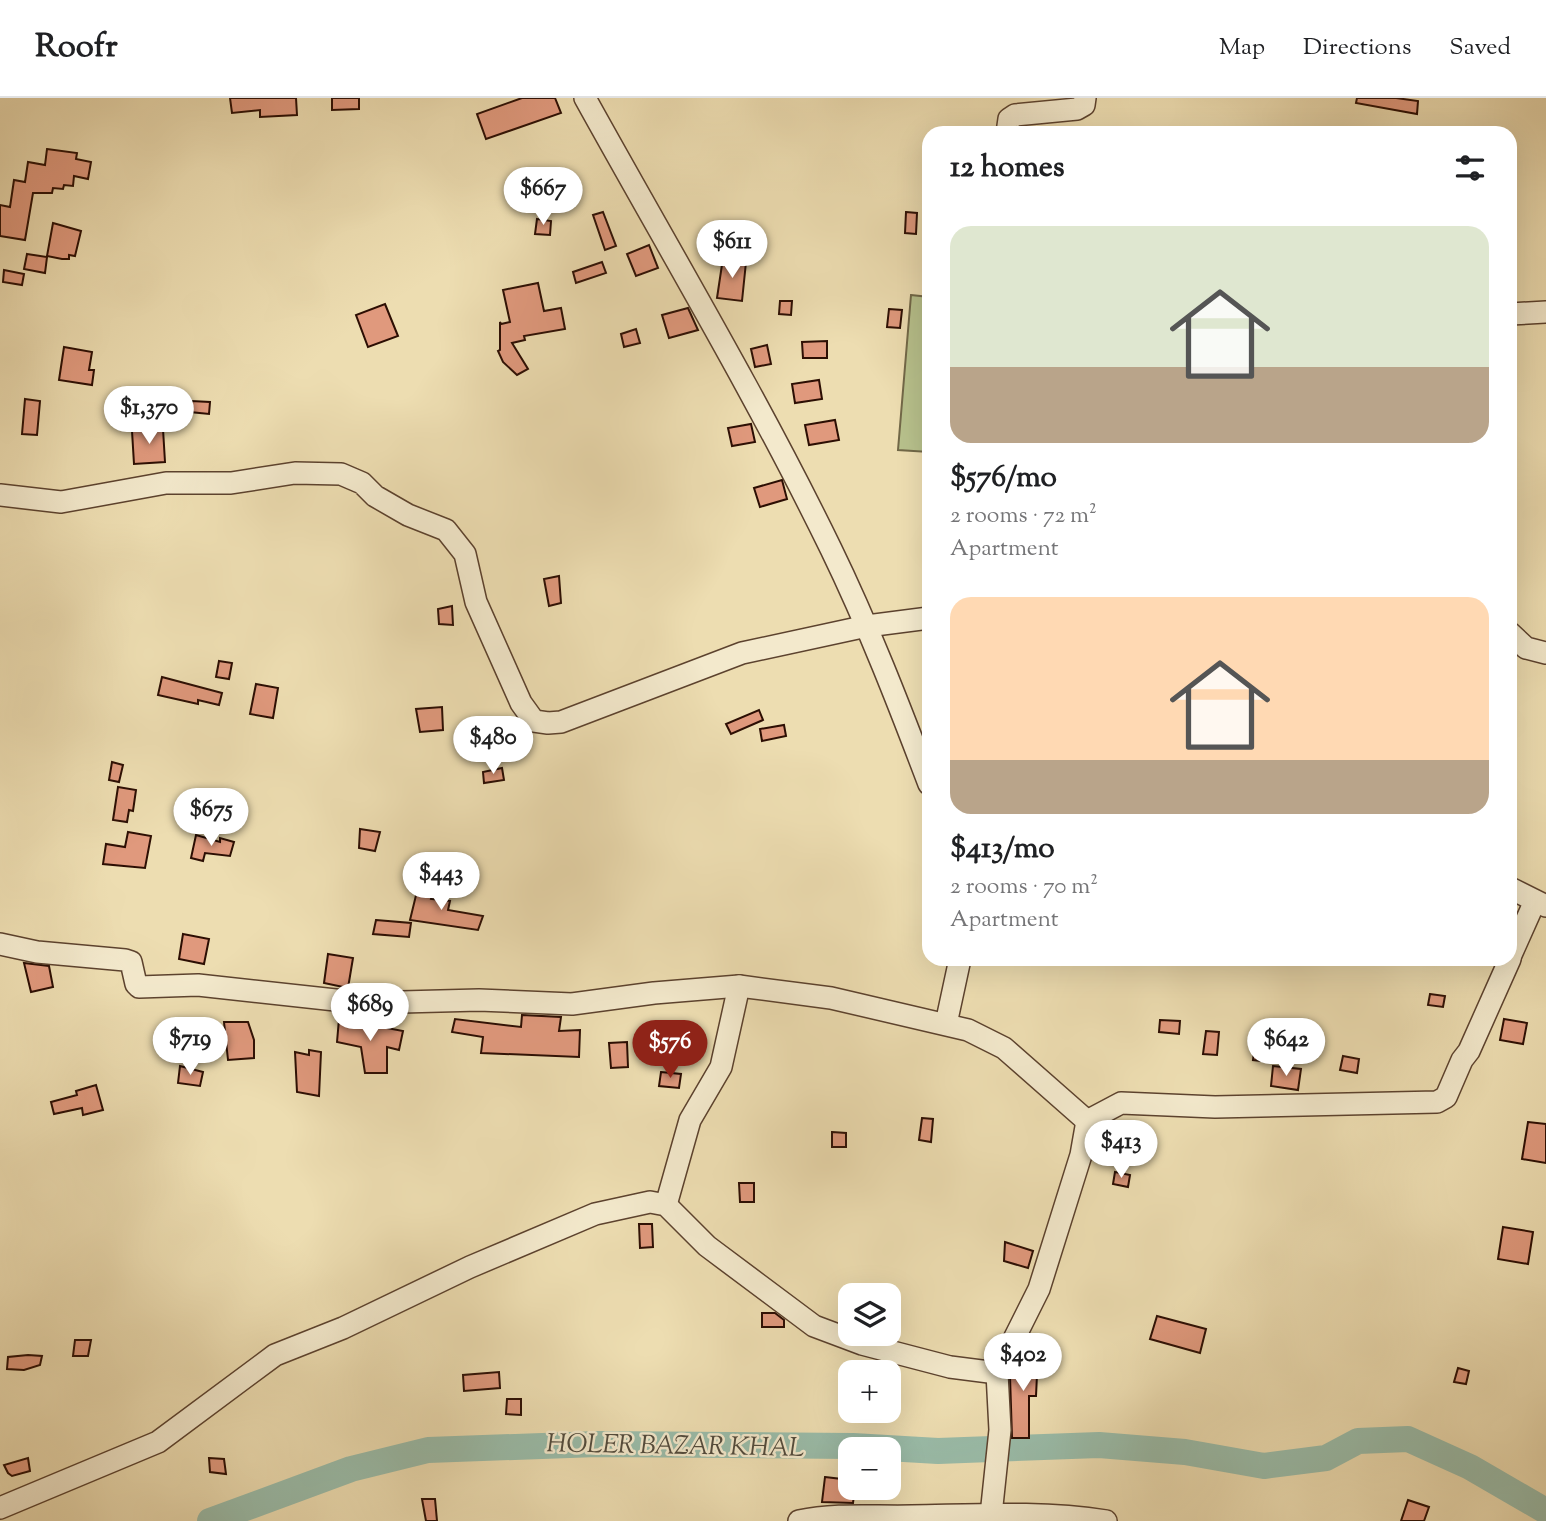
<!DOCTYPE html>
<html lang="en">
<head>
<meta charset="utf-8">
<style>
  body { margin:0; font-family:"Sorts Mill Goudy",serif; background:#f2f2f2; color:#202124; height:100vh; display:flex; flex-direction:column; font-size:26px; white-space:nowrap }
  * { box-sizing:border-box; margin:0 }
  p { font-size:23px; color:#757577 }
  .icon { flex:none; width:38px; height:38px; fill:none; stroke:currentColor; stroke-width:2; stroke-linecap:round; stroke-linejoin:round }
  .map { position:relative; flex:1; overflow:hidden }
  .drawer { position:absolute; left:922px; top:28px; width:595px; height:840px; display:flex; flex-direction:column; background:#fff; border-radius:21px; box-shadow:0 7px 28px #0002 }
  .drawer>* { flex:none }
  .tools { position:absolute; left:838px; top:1185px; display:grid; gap:14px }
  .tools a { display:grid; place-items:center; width:63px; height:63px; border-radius:14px; background:#fff; box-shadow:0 7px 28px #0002; font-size:35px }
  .price { position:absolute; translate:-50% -60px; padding:0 16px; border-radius:24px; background:#fff; color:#222; font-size:23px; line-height:46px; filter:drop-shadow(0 2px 4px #0008) }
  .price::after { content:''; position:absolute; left:50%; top:42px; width:21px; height:16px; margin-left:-10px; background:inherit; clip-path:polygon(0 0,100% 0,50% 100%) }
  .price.current { background:#8f2418; color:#fff }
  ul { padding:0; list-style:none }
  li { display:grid; align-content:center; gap:14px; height:371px; padding:0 28px }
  li span { display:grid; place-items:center; height:217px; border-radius:21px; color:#555 }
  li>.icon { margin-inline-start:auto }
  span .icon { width:126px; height:126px; fill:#fffc; stroke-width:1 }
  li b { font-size:30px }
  h2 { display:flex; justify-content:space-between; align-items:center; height:84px; padding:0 28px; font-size:30px }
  header { display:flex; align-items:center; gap:42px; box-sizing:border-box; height:98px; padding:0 35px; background:#fff; border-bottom:2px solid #e0e0e0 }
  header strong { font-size:33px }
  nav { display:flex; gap:38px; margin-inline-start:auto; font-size:24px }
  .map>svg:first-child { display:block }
</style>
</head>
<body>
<header>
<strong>Roofr</strong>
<nav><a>Map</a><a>Directions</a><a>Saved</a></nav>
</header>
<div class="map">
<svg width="1546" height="1423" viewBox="0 0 1546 1423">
  <rect width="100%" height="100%" fill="#edddb1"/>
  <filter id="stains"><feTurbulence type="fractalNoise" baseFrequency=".00286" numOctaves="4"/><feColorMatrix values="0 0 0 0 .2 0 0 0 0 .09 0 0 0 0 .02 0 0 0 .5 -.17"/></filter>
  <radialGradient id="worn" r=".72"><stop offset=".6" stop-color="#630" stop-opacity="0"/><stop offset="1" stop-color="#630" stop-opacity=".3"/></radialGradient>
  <!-- green -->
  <polygon fill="#b8c18c" stroke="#726848" stroke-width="2" points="911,197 929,199 929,354 898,352"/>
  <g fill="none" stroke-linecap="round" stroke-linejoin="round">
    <!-- river -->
    <polyline stroke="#9abca9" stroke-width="26" points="210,1423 351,1371 428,1352 597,1346 853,1348 938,1353 1099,1347 1185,1354 1264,1368 1326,1360 1358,1343 1408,1341 1470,1369 1546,1413"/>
  </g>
  <!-- building -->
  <g fill="#e0997d" stroke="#2c0e03" stroke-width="2">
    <polygon points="230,0 296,0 297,17 260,19 260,12 232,15"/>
    <polygon points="332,0 359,0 359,11 332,12"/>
    <polygon points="522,0 555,0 561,15 486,41 477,16"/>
    <polygon points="1357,0 1396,0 1418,3 1417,16 1356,5"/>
    <polygon points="47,51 77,55 76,61 91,64 88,81 74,78 73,88 64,87 63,91 53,90 52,95 33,95 25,142 0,138 0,107 10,109 14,82 25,84 28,64 45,67"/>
    <polygon points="603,114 616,148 605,152 593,117"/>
    <polygon points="906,114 917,115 916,136 905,135"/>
    <polygon points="537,121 551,123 550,137 535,136"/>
    <polygon points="53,125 81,133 75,158 69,157 69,161 62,161 47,158"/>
    <polygon points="649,147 658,170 636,178 627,156"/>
    <polygon points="27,156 47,159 45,175 24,171"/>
    <polygon points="723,160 746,164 742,203 717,200"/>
    <polygon points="602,164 606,175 576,185 573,174"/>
    <polygon points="4,172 24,176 22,187 3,184"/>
    <polygon points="538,185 544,213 561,210 565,231 524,238 525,242 512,245 528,271 517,277 503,264 498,253 500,252 500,224 501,226 510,224 503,192"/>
    <polygon points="780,203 792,203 791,217 779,216"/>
    <polygon points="385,206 398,238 368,249 356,217"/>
    <polygon points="688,210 698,232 669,240 662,217"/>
    <polygon points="889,211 902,212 900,230 887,229"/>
    <polygon points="636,231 640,245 624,249 621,236"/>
    <polygon points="827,243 827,260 803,260 802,244"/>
    <polygon points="767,247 771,266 755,269 751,251"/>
    <polygon points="64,249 92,254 89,272 94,272 92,287 59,282"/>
    <polygon points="819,282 822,301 795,305 792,286"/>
    <polygon points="25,301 40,303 37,337 22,336"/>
    <polygon points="191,303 210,304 209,316 190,314"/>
    <polygon points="162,309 180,311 179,326 161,325"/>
    <polygon points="835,322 839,342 809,347 805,327"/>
    <polygon points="751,326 755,344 732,348 728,330"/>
    <polygon points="163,331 165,364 134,366 132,333"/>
    <polygon points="782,382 787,401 760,409 754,390"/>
    <polygon points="559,478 561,505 549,508 544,481"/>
    <polygon points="452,508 453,527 439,526 438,511"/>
    <polygon points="219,563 232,565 229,581 216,579"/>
    <polygon points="162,579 222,595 219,607 198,602 198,606 158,597"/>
    <polygon points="256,586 278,590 273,620 250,616"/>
    <polygon points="442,609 443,632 420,634 416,611"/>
    <polygon points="759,612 763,622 731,636 726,626"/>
    <polygon points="784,627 786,638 762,643 760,631"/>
    <polygon points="112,664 123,667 119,684 109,682"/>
    <polygon points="502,670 504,682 484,685 483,674"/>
    <polygon points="118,689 136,692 133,713 129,712 127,724 113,722"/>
    <polygon points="360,731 380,734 375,753 359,750"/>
    <polygon points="128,734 151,738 145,770 103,766 106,746 125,749"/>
    <polygon points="196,737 220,744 220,740 234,744 230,758 205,755 203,763 191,760"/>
    <polygon points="418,789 434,791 431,801 450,803 448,812 483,818 478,832 410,822"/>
    <polygon points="376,822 411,825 409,839 373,836"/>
    <polygon points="183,836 209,841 204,866 179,861"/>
    <polygon points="328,856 353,860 348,890 324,885"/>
    <polygon points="24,865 49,868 53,889 31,894"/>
    <polygon points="1430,896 1445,898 1443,909 1428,907"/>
    <polygon points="522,917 561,919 559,933 580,932 579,959 481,955 483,939 452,934 455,921 521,929"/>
    <polygon points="339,921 403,933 399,952 387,949 387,975 365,975 361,949 337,944"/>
    <polygon points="1504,921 1527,925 1523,946 1500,942"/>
    <polygon points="1160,922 1180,923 1179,936 1159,934"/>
    <polygon points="224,924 248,924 254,942 254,960 228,962"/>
    <polygon points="1257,930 1269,932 1267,951 1273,952 1271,964 1253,962"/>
    <polygon points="1206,933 1219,934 1217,957 1203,956"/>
    <polygon points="627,944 628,969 611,970 609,945"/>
    <polygon points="309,952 321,954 319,998 297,994 295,954 309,957"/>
    <polygon points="1343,958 1359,961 1357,975 1340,972"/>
    <polygon points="180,968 203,974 200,988 178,985"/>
    <polygon points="1273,968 1301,971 1298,992 1271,988"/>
    <polygon points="661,974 681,976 679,990 659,988"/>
    <polygon points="96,987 103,1012 83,1017 82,1010 54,1016 51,1004 77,997 76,993"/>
    <polygon points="922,1020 933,1021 931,1044 919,1042"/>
    <polygon points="1528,1024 1546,1026 1546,1065 1522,1061"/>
    <polygon points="832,1034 846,1035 846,1049 832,1049"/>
    <polygon points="1115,1074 1130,1077 1128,1089 1113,1086"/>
    <polygon points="739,1085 754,1085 754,1104 740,1104"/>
    <polygon points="639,1126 652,1126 653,1149 640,1150"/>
    <polygon points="1503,1129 1533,1134 1528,1166 1498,1161"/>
    <polygon points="1005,1144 1033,1153 1028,1170 1004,1163"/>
    <polygon points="762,1215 775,1215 784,1222 784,1229 762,1229"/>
    <polygon points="1157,1218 1206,1231 1200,1255 1150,1241"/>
    <polygon points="75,1242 91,1242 88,1258 73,1258"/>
    <polygon points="1022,1255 1038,1255 1036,1298 1029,1298 1029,1340 1012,1340 1010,1278"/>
    <polygon points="28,1257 42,1258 40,1267 24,1272 7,1271 8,1259"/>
    <polygon points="1458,1270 1469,1273 1466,1286 1454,1284"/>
    <polygon points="499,1274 500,1290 464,1293 463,1277"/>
    <polygon points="507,1301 521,1301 521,1317 506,1316"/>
    <polygon points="28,1360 30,1373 12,1378 8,1375 4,1367"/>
    <polygon points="209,1360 224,1361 226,1376 210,1374"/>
    <polygon points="825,1379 850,1382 850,1390 855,1390 853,1405 822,1404"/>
    <polygon points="422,1401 435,1401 437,1423 426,1423"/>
    <polygon points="1408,1402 1429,1409 1424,1423 1401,1423"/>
  </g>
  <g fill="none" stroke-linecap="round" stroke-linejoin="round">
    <!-- minor casing -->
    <g stroke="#5c422e" stroke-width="24">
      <g id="minor">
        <path d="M585,0C668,150 756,297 831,451C868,527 899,607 929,686"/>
        <polyline points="1007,35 1009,21 1015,17 1077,11 1084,7 1085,0"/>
        <polyline points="1510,216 1546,214"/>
        <polyline points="0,397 61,404 166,385 231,385 295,375 341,376 362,385 375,398 408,417 446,432 465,456 476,504 521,605 534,623 548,625 561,624 742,555 867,528 929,520"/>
        <polyline points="1510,535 1526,550 1546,555"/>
        <polyline points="1510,790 1546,808"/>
        <polyline points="0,846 37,854 125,862 131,864 136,886 139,889 198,887 363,905 479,902 572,906 654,895 739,888 831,900 968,932 1004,950 1087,1023"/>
        <polyline points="1510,859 1535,803"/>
        <polyline points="946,926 960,861"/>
        <polyline points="666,1107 690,1022 721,969 739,888"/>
        <polyline points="0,1410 158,1344 275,1257 343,1230 470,1169 595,1116 650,1104 666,1107 707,1148 814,1228 862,1246 950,1269 997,1275"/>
        <polyline points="991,1417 1000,1332 997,1275 1039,1191 1081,1057 1087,1023 1121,1005 1215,1009 1437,1004 1446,999 1462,962 1469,953 1510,861"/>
        <path d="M799,1423C837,1415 874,1419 912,1418C977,1417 1041,1413 1106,1423"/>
      </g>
    </g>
    <!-- minor -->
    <use href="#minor" stroke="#f3e9cc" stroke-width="21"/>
  </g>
  <g text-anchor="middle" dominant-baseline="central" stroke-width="5" stroke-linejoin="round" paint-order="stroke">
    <!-- water labels -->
    <g font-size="26" font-style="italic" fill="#524b3d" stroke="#f3e9cc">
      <text transform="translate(675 1349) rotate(1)">HOLER BAZAR KHAL</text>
    </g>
  </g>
  <rect width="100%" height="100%" filter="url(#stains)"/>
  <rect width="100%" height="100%" fill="url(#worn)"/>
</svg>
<div class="tools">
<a><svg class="icon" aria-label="layers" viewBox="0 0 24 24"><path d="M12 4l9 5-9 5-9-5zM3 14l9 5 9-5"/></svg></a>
<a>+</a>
<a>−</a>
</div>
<b class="price" style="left:543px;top:129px">$667</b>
<b class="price" style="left:732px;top:182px">$611</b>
<b class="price" style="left:149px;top:348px">$1,370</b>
<b class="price" style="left:493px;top:678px">$480</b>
<b class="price" style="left:211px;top:750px">$675</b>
<b class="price" style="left:441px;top:814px">$443</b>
<b class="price" style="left:370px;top:945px">$689</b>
<b class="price" style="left:190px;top:979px">$719</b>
<b class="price" style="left:1286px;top:980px">$642</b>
<b class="price current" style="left:670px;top:982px">$576</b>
<b class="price" style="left:1121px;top:1082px">$413</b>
<b class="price" style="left:1023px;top:1295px">$402</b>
<section class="drawer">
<h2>12 homes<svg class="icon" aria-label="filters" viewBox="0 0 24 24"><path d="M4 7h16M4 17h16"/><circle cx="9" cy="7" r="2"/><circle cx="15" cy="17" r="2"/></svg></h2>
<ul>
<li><span style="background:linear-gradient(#dfe7d0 65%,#b9a48a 0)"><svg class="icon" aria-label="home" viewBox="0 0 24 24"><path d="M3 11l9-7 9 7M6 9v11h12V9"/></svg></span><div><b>$576/mo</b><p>2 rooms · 72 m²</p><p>Apartment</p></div></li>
<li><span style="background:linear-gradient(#ffd9b3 75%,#b9a48a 0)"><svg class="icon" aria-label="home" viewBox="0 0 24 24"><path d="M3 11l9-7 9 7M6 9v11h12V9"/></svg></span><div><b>$413/mo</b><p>2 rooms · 70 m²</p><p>Apartment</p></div></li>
</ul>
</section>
</div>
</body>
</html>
